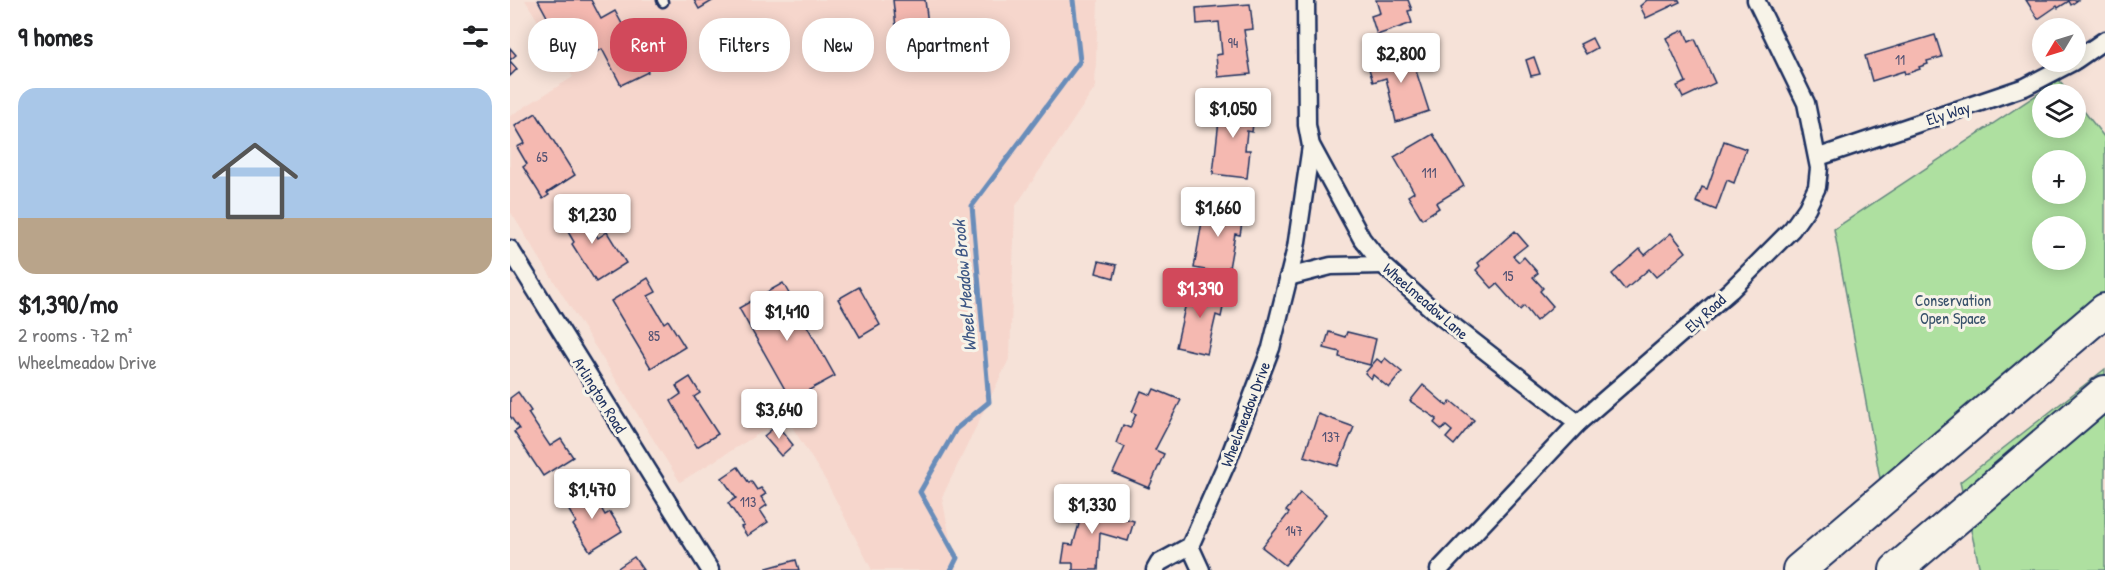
<!DOCTYPE html>
<html lang="en">
<head>
<meta charset="utf-8">
<style>
  body { margin:0; font-family:"Patrick Hand",sans-serif; background:#f6f6f6; color:#202124; height:100vh; display:flex; flex-direction:column; font-size:22px; white-space:nowrap }
  * { box-sizing:border-box; margin:0 }
  p { font-size:20px; color:#757577 }
  .icon { flex:none; width:33px; height:33px; fill:none; stroke:currentColor; stroke-width:2; stroke-linecap:round; stroke-linejoin:round }
  .map { position:relative; flex:1; overflow:hidden }
  .panel { display:flex; flex-direction:column; background:#fff; width:510px }
  .panel>* { flex:none }
  .top-card { position:absolute; left:18px; top:18px; width:570px; height:54px; display:flex; gap:12px }
  .needle { width:39px; rotate:232deg }
  .fabs { position:absolute; left:1522px; top:18px; display:grid; gap:12px }
  .fabs a { display:grid; place-items:center; width:54px; height:54px; border-radius:50%; background:#fff; box-shadow:0 3px 15px #0003; font-size:30px }
  .price { position:absolute; translate:-50% -51px; padding:0 14px; border-radius:6px; background:#fff; color:#222; font-size:20px; line-height:39px; filter:drop-shadow(0 2px 3px #0008) }
  .price::after { content:''; position:absolute; left:50%; top:36px; width:18px; height:14px; margin-left:-9px; background:inherit; clip-path:polygon(0 0,100% 0,50% 100%) }
  .price.current { background:#d1495b; color:#fff }
  ul { padding:0; list-style:none }
  li { display:grid; align-content:center; gap:12px; height:318px; padding:0 18px }
  li span { display:grid; place-items:center; height:186px; border-radius:18px; color:#555 }
  li>.icon { margin-inline-start:auto }
  span .icon { width:108px; height:108px; fill:#fffc; stroke-width:1 }
  li b { font-size:26px }
  h2 { display:flex; justify-content:space-between; align-items:center; height:72px; padding:0 18px; font-size:26px }
  .tag { padding:0 21px; border-radius:24px; background:#fff; box-shadow:0 3px 15px #0003; font-size:21px; line-height:54px }
  .tag.current { background:#d1495b; color:#fff }
  main { display:flex; flex:1; min-height:0 }
  .map>svg:first-child { display:block }
</style>
</head>
<body>
<main>
<section class="panel">
<h2>9 homes<svg class="icon" aria-label="filters" viewBox="0 0 24 24"><path d="M4 7h16M4 17h16"/><circle cx="9" cy="7" r="2"/><circle cx="15" cy="17" r="2"/></svg></h2>
<ul>
<li><span style="background:linear-gradient(#a9c7e8 70%,#b9a48a 0)"><svg class="icon" aria-label="home" viewBox="0 0 24 24"><path d="M3 11l9-7 9 7M6 9v11h12V9"/></svg></span><div><b>$1,390/mo</b><p>2 rooms · 72 m²</p><p>Wheelmeadow Drive</p></div></li>
</ul>
</section>
<div class="map">
<svg width="1595" height="570" viewBox="0 0 1595 570">
  <rect width="100%" height="100%" fill="#f6e2d8"/>
  <filter id="ink" filterUnits="userSpaceOnUse"><feTurbulence type="fractalNoise" baseFrequency=".0167" numOctaves="2"/><feDisplacementMap in="SourceGraphic" scale="12" xChannelSelector="R" yChannelSelector="G"/><feConvolveMatrix kernelMatrix="1 2 1 2 8 2 1 2 1" color-interpolation-filters="sRGB"/></filter>
  <g filter="url(#ink)">
    <!-- built -->
    <polygon fill="#f6d6cc" points="15,0 588,0 585,88 505,207 500,357 432,497 446,570 362,570 316,481 276,417 170,482 0,211 0,116 63,77"/>
    <!-- green -->
    <g fill="#aee0a0" stroke="#64887f" stroke-width="1.5" fill-rule="evenodd">
      <path d="M1549,80L1561,94H1533V128H1566V101L1595,138V329L1371,484L1324,229ZM1533,160H1566V194H1533ZM1533,226H1566V260H1533Z"/>
      <polygon points="1595,369 1595,570 1470,570 1450,482"/>
    </g>
    <g fill="none" stroke-linecap="round" stroke-linejoin="round">
      <!-- stream -->
      <polyline stroke="#698dba" stroke-width="5" points="441,570 447,558 410,492 446,429 479,402 462,206 570,61 563,0"/>
    </g>
    <!-- building -->
    <g fill="#f5b9b1" stroke="#1b2f5e" stroke-width="1.5">
      <polygon points="28,0 81,0 91,19 105,11 138,72 111,85 92,49 82,55 69,33 52,44"/>
      <polygon points="184,0 204,0 189,9"/>
      <polygon points="383,0 415,0 420,40 425,39 426,51 403,52 401,44 388,45"/>
      <polygon points="866,0 898,0 902,10 898,11 902,23 867,35 861,16 870,13"/>
      <polygon points="1137,0 1169,0 1170,2 1136,18 1130,6"/>
      <polygon points="1516,0 1568,0 1561,5 1559,1 1548,8 1547,6 1528,19"/>
      <polygon points="740,4 743,29 734,30 741,74 708,77 706,55 712,54 709,22 687,24 686,8"/>
      <polygon points="1174,30 1179,42 1185,39 1205,83 1173,98 1167,86 1176,82 1156,38"/>
      <polygon points="1425,35 1432,57 1417,61 1418,64 1409,67 1410,69 1395,74 1394,71 1362,81 1355,56"/>
      <polygon points="1082,38 1087,48 1076,54 1070,44"/>
      <polygon points="0,48 6,55 0,60"/>
      <polygon points="899,49 919,111 886,122 876,78 863,82 857,62"/>
      <polygon points="1024,57 1030,74 1021,76 1016,60"/>
      <polygon points="0,61 7,69 0,76"/>
      <polygon points="711,102 745,106 742,132 737,131 735,150 740,150 737,178 703,174 709,120 701,119 702,108 710,109"/>
      <polygon points="26,113 65,175 37,193 39,195 33,199 13,167 17,164 7,147 15,143 5,126"/>
      <polygon points="923,134 954,186 926,203 929,208 912,219 898,196 904,192 884,157"/>
      <polygon points="1214,141 1236,149 1224,183 1217,180 1206,210 1186,202 1192,187 1197,189"/>
      <polygon points="69,203 88,238 97,232 116,263 86,282 62,244 64,242 57,230 59,229 50,215"/>
      <polygon points="695,204 734,211 730,235 725,234 718,274 684,268"/>
      <polygon points="1005,231 1017,245 1003,256 1009,262 1014,257 1028,273 1023,277 1033,288 1030,291 1043,306 1026,321 1014,306 1010,310 987,284 982,288 966,270 970,266 968,263"/>
      <polygon points="1161,233 1176,252 1146,277 1139,269 1115,290 1102,274 1130,249 1135,255"/>
      <polygon points="589,261 607,265 604,278 586,273"/>
      <polygon points="138,278 146,292 138,296 154,323 158,320 175,347 141,368 101,301"/>
      <polygon points="273,283 325,376 281,400 229,308"/>
      <polygon points="680,285 716,293 711,317 706,315 697,354 666,347"/>
      <polygon points="349,287 370,325 350,337 328,299"/>
      <polygon points="819,332 835,337 837,332 866,339 860,365 829,357 830,352 814,348"/>
      <polygon points="875,358 892,372 879,388 863,375 861,379 855,373 867,359 872,363"/>
      <polygon points="180,377 190,393 184,397 208,434 187,447 161,401 171,394 166,386"/>
      <polygon points="913,385 937,406 941,401 964,420 944,445 936,438 942,431 936,426 932,430 924,423 927,419 900,401"/>
      <polygon points="644,389 671,400 645,450 654,454 639,488 603,473 615,447 606,443 613,425 620,428 626,414 622,412 631,391 641,395"/>
      <polygon points="8,392 21,411 18,413 40,446 51,439 63,457 33,476 4,432 9,429 0,416 0,398"/>
      <polygon points="808,414 844,427 828,466 794,456"/>
      <polygon points="267,425 283,445 271,456 254,436"/>
      <polygon points="228,467 239,483 241,481 247,490 251,488 256,494 251,497 257,505 250,510 258,522 237,536 231,527 234,526 218,503 226,498 212,478"/>
      <polygon points="80,488 95,515 100,512 112,531 80,551 63,525 66,522 55,504"/>
      <polygon points="790,493 816,514 775,565 752,547 779,513 776,511"/>
      <polygon points="560,503 624,521 618,541 590,533 588,570 563,570 563,563 552,563 555,544 563,545 569,524 554,519"/>
      <polygon points="124,557 133,570 105,570"/>
      <polygon points="286,560 289,570 258,570 257,568"/>
    </g>
    <g fill="none" stroke-linecap="round" stroke-linejoin="round">
      <!-- service casing -->
      <g stroke="#1b2f5e" stroke-width="13">
        <polyline id="service" points="152,0 153,2"/>
      </g>
      <!-- minor casing -->
      <g stroke="#1b2f5e" stroke-width="21">
        <g id="minor">
          <polyline points="1566,60 1595,40"/>
          <polyline points="802,147 852,239 873,265 924,311 1068,423"/>
          <polyline points="1309,157 1515,87 1563,62"/>
          <polyline points="0,249 200,570"/>
          <polyline points="778,277 821,266 873,265"/>
          <polyline points="680,546 691,570"/>
          <polyline points="645,570 649,563 680,546 718,460 761,348 786,248 801,146 797,125 796,0"/>
          <polyline points="929,570 1068,423 1221,290 1282,229 1297,208 1307,187 1309,168 1296,103 1246,0"/>
        </g>
      </g>
      <!-- motorway casing -->
      <g stroke="#1b2f5e" stroke-width="36">
        <g id="motorway">
          <polyline points="1289,570 1595,310"/>
          <polyline points="1386,570 1595,392"/>
        </g>
      </g>
      <!-- service -->
      <use href="#service" stroke="#f7f3e8" stroke-width="8"/>
      <!-- minor -->
      <use href="#minor" stroke="#f7f3e8" stroke-width="16"/>
      <!-- motorway -->
      <use href="#motorway" stroke="#f7f3e8" stroke-width="32"/>
    </g>
  </g>
  <g text-anchor="middle" dominant-baseline="central" stroke-width="6" stroke-linejoin="round" paint-order="stroke">
    <!-- number labels -->
    <g font-size="14" fill="#525273">
      <text x="723" y="42">94</text>
      <text x="1390" y="59">11</text>
      <text x="32" y="156">65</text>
      <text x="919" y="172">111</text>
      <text x="998" y="275">15</text>
      <text x="144" y="335">85</text>
      <text x="821" y="436">137</text>
      <text x="238" y="501">113</text>
      <text x="784" y="530">147</text>
    </g>
    <!-- street labels -->
    <g font-size="16" fill="#1b2f5e" stroke="#f7f3e8">
      <text transform="translate(1438 113) rotate(-18)">Ely Way</text>
      <text transform="translate(916 301) rotate(41)">Wheelmeadow Lane</text>
      <text transform="translate(1195 313) rotate(-42)">Ely Road</text>
      <text transform="translate(90 395) rotate(58)">Arlington Road</text>
      <text transform="translate(735 414) rotate(-69)">Wheelmeadow Drive</text>
    </g>
    <!-- park labels -->
    <g font-size="16" fill="#38526b" stroke="#f7f3e8">
      <text x="1443" y="300">Conservation<tspan x="1443" dy="18">Open Space</tspan></text>
    </g>
    <!-- water labels -->
    <g font-size="18" font-style="italic" fill="#3c5684" stroke="#f7f3e8">
      <text transform="translate(454 286) rotate(-95)">Wheel Meadow Brook</text>
    </g>
  </g>
</svg>
<div class="fabs">
<a><svg class="needle" viewBox="-14 -14 28 28"><path d="M0-13l5 13h-10z" fill="#e53935"/><path d="M0 13l5-13h-10z" fill="#757577"/></svg></a>
<a><svg class="icon" aria-label="layers" viewBox="0 0 24 24"><path d="M12 4l9 5-9 5-9-5zM3 14l9 5 9-5"/></svg></a>
<a>+</a>
<a>−</a>
</div>
<b class="price" style="left:891px;top:84px">$2,800</b>
<b class="price" style="left:723px;top:139px">$1,050</b>
<b class="price" style="left:708px;top:238px">$1,660</b>
<b class="price" style="left:82px;top:245px">$1,230</b>
<b class="price current" style="left:690px;top:319px">$1,390</b>
<b class="price" style="left:277px;top:342px">$1,410</b>
<b class="price" style="left:269px;top:440px">$3,640</b>
<b class="price" style="left:82px;top:520px">$1,470</b>
<b class="price" style="left:582px;top:535px">$1,330</b>
<div class="top-card">
<a class="tag">Buy</a>
<a class="tag current">Rent</a>
<a class="tag">Filters</a>
<a class="tag">New</a>
<a class="tag">Apartment</a>
</div>
</div>
</main>
</body>
</html>
